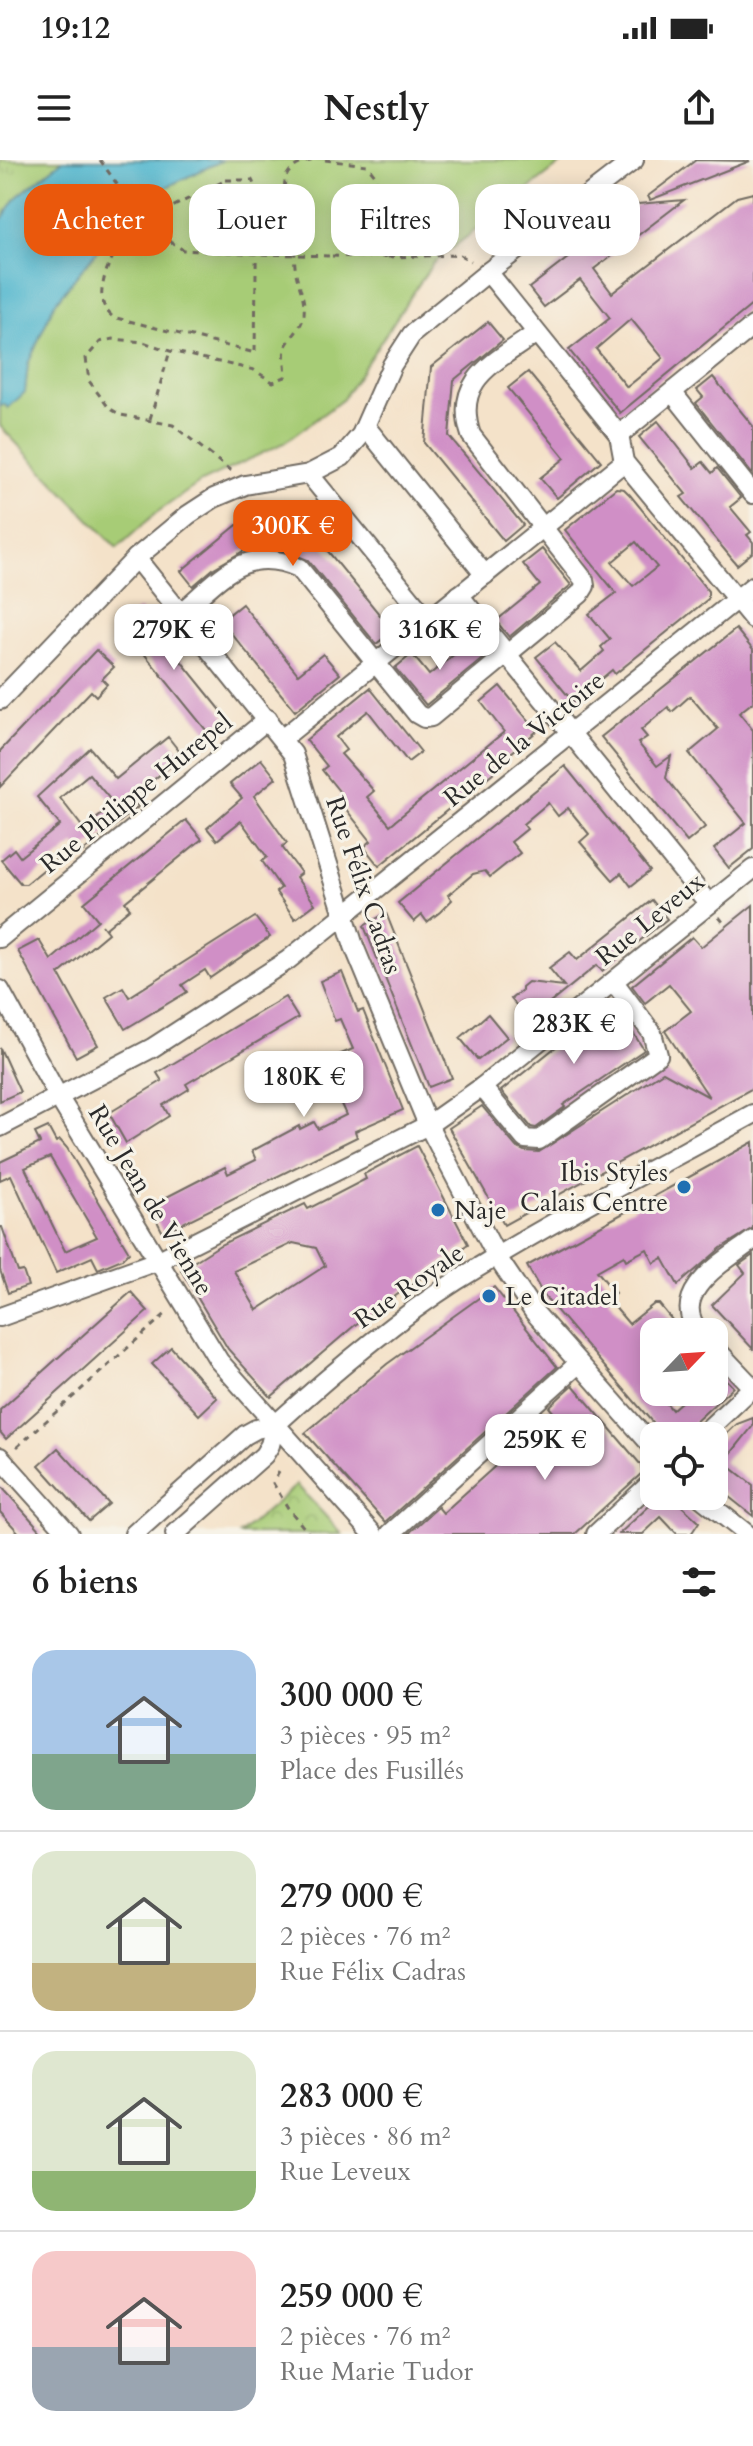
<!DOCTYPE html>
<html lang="fr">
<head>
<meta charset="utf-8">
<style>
  body { margin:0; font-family:Cardo,serif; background:#f2f2f2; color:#222; height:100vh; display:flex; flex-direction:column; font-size:30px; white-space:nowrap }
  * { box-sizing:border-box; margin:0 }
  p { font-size:26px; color:#767676 }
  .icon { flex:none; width:44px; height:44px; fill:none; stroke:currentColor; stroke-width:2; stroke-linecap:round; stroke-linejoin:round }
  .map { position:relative; height:1374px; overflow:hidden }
  .panel { display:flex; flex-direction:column; background:#fff; flex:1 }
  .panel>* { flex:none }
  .hud { position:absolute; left:24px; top:24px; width:706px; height:72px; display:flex; gap:16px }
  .needle { width:52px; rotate:65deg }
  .fabs { position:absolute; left:640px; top:1158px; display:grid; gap:16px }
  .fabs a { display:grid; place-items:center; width:88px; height:88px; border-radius:16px; background:#fff; box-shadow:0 4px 20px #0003; font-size:40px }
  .price { position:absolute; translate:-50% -68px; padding:0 18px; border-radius:16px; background:#fff; color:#222; font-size:26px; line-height:52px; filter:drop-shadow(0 2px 4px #0008) }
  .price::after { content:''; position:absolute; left:50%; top:48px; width:24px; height:18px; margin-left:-12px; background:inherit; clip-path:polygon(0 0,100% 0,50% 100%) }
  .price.on { background:#ea580c; color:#fff }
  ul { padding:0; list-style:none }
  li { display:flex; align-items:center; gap:24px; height:200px; padding:0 32px }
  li+li { border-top:2px solid #e0e0e0 }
  li span { display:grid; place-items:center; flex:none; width:224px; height:160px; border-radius:24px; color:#555 }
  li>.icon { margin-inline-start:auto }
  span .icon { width:96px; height:96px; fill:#fffc; stroke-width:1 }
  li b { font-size:34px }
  h2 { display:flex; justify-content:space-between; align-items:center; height:96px; padding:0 32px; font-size:34px }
  .chip { padding:0 28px; border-radius:24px; background:#fff; box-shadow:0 4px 20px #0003; font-size:28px; line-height:72px }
  .chip.on { background:#ea580c; color:#fff }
  .status { display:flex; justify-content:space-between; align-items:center; height:56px; padding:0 40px; background:#fff; direction:ltr }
  .status svg { height:22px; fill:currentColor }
  header { display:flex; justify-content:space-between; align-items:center; height:104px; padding:0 32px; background:#fff; font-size:36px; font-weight:800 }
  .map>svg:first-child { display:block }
</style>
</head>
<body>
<div class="status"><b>19:12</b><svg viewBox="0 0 49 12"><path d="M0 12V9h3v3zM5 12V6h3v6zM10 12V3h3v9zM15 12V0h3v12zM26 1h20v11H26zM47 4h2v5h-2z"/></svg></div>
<header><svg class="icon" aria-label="menu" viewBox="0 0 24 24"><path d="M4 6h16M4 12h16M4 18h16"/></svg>Nestly<svg class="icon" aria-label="share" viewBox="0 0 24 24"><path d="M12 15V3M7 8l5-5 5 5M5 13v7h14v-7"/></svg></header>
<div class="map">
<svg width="753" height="1374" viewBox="0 0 753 1374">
  <defs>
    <pattern id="grass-tufts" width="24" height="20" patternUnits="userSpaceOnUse" patternTransform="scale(2)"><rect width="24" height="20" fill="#a7cc76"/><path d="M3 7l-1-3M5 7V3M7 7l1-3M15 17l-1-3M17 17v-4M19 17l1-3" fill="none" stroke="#90af66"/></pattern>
    <pattern id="park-crowns" width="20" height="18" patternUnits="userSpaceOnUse" patternTransform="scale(2)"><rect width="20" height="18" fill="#a7cc76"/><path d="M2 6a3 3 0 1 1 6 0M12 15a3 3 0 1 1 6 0" fill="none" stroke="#90af66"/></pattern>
  </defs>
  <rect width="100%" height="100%" fill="#f7f3e8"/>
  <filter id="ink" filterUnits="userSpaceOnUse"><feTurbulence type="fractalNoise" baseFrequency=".0125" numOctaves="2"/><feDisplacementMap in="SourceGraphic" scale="16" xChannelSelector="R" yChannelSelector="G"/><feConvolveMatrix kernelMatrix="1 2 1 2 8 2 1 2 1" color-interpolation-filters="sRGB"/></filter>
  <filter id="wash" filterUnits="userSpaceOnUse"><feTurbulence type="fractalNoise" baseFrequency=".006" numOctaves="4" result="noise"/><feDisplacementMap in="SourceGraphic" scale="32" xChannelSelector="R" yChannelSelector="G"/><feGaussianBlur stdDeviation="1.8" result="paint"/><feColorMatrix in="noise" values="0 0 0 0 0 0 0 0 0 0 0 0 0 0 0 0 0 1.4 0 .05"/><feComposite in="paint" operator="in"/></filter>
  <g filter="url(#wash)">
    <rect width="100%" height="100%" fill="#f4e2c9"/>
    <!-- grass -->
    <polygon fill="url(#grass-tufts)" stroke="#697c50" stroke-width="2" points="0,0 63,0 17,37 0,62"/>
    <!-- park -->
    <polygon fill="url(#park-crowns)" stroke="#697c50" stroke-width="2" points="297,1325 342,1374 240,1374"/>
    <!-- garden -->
    <polygon fill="#a7cc76" stroke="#697c50" stroke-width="2" points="223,0 566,0 433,103 342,240 284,283 201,322 156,353 117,388 0,266 0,247 3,243 8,248 25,231 28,204 54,144 137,41"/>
    <!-- water -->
    <polygon fill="#50b6ce" stroke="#3e707c" stroke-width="2" points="63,0 223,0 137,41 54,144 28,204 25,232 8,248 4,244 0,247 0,62 17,37"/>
    <g id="blocks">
      <!-- building -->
      <g fill="#d08fc6" fill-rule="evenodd">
        <polygon points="696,0 750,1 650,40 648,36"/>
        <path d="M753,33V144L620,253L569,190L610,158L580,120L544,147L529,128L638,44L684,40L594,109L612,133L737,37ZM631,159L663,198L627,227L596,189Z"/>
        <polygon points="488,162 503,180 454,220 449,276 523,365 504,381 424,283 431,207"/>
        <polygon points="528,212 601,301 557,338 540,318 565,298 508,228"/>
        <polygon points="713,217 753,266 753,315 696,243 703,237 697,230"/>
        <polygon points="658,261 695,308 703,302 712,313 717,308 741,338 730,347 751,372 747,375 753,382 753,392 737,405 681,337 686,334 639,277"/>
        <path d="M616,328L624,329L630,335L708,431V439L615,514L612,510L573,542L536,497L555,482L581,511L604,491L601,487L610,479L589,454L616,433L565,370ZM636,382L657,407L633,426L612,402Z"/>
        <polygon points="237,365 313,373 393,471 376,484 308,400 283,390 264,388 245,390 214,408 193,426 181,411"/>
        <polygon points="542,389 571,425 509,477 496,461 540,425 523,404"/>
        <polygon points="242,444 298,514 323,494 340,514 295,551 221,461"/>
        <polygon points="139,449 228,559 210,575 120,464"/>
        <polygon points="736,469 753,490 753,542 739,553 753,570 753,689 729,708 714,689 746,663 689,593 718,569 690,536 672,552 668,547 641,570 647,577 638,583 657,606 671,596 666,618 705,667 687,682 601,577"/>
        <polygon points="473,479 486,496 426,545 395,508 412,494 429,515"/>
        <polygon points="96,490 114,507 102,519 107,524 96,536 91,531 0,627 0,591"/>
        <polygon points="500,526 537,571 498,604 500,607 379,706 364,687 371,681 338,639 342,635 322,610 327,606 306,580 370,528 421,592 408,602 368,551 336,577 346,590 341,594 374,631 367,637 390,665 504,572 481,542"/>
        <path d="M168,577L183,596L131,638L138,647L82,692L75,684L26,724H21L1,700L14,689L20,697L60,665L37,637L90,588L116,619ZM89,614L114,644L84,669L60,638Z"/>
        <polygon points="261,599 276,618 254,636 287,683 282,687 301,713 296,717 315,744 295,759 276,732 281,728 262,701 267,697 241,661 217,680 207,668 242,638 230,624"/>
        <polygon points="565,606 650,711 631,726 621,713 613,720 580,682 589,674 568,648 558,656 548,643 523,664 527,669 511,682 520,693 490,717 485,711 473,714 448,735 452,740 440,752 427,762 422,755 414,762 398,743"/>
        <polygon points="186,660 202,679 125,742 130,748 105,769 102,765 108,773 59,814 98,885 76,897 18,791 39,780 51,800 98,760 84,743"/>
        <polygon points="652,740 667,759 602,811 597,805 529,860 511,839 522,830 522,827 528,822 564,826 549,808 570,792 577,800"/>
        <polygon points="753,745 753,928 504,1065 449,968 482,946 516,987 524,991 539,992 663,912 709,937 665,871 691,851 669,824 645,843 632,826 692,777 701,787"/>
        <polygon points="386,753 452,918 429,927 364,766"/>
        <polygon points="255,757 270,777 210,818 205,810 182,825 187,832 125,869 106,837 123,827 129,837"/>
        <polygon points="342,812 358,852 363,850 403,950 355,971 357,977 163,1073 152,1051 160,1048 157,1042 225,1007 228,1014 256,1000 252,991 299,966 300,969 314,962 318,969 346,955 322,902 353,889 340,859 335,861 320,821"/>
        <polygon points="285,837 298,858 186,924 189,929 163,945 169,956 126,983 109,953 162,921 157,913"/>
        <polygon points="613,841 644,890 563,945 565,947 536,968 531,967 501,931"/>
        <polygon points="488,854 507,877 478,900 460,878"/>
        <polygon points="0,888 20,932 0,941"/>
        <path d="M48,967L56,982L60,980L67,988L129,1092L122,1099L98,1109L92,1097L56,1113L11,1015L0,1020V1002L40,983L35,973ZM50,997L97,1077L65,1091L25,1008Z"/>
        <polygon points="753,982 753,1068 721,1088 678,1125 663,1098 654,1103 647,1089 626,1100 624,1096 597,1111 615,1133 608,1139 629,1164 654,1144 659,1144 682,1172 654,1172 654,1216 648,1221 654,1232 657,1232 672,1250 692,1232 714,1232 714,1207 733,1227 680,1276 664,1276 544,1136 527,1106"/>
        <path d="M417,986L468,1084L355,1165L271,1237L228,1189L181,1110L220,1085L305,1044L308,1049L366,1019L364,1014ZM293,1083L316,1088L325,1106L257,1150L234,1111Z"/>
        <polygon points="0,1067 2,1067 18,1112 23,1111 28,1126 8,1133 0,1110"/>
        <polygon points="753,1095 753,1189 712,1145 745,1113 739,1105"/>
        <polygon points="494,1127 557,1207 385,1362 305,1273 387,1204"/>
        <polygon points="131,1132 148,1151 6,1279 0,1272 0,1250"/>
        <polygon points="171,1187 217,1238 199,1255 152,1204"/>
        <polygon points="573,1225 641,1305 642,1313 575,1374 408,1374 438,1347 443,1353 532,1273 554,1298 575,1278 549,1247"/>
        <polygon points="753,1258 753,1266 724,1302 753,1325 753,1356 714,1325 714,1286 737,1264"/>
        <polygon points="58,1288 109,1344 89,1361 39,1305"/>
        <polygon points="0,1325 17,1344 44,1374 20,1374 0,1352"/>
        <polygon points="660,1336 671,1336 699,1362 691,1374 677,1374 661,1357 643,1374 619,1374"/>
      </g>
    </g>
  </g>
  <g filter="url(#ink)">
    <use href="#blocks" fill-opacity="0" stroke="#716b62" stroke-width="2"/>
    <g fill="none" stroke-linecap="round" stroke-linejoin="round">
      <!-- minor casing -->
      <g stroke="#716b62" stroke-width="22">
        <g id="minor">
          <polyline points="488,112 619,275 624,302 753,459"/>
          <polyline points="672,232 753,334"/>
          <polyline points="366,267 485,415"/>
          <polyline points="619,275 753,166"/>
          <polyline points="309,314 428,460"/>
          <polyline points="136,398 293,594 354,786 428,965 497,1097 534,1152 654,1288"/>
          <polyline points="459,435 709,744"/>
          <path d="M180,453C220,420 244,383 299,408L417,554L424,558L431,557L580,434L585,426L584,420L471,275C452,218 497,202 536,173"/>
          <polyline points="0,540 136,398 188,355 214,338 245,325 309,314 342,297 361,275 392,205 412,174 488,112 634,0"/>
          <polyline points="283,578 624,302"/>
          <polyline points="0,778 268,559"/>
          <polyline points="0,830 59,938 219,1201 373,1374"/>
          <polyline points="482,927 525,979 539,980 658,895 652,873 614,822"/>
          <polyline points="0,967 152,888 288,800 753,426"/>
          <polyline points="0,1157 157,1101 428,965 482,927 753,709"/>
          <path d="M699,1172C667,1132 726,1101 753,1080"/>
          <polyline points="714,1187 752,1227"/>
          <path d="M275,1265C331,1214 392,1162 456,1121C552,1061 653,1009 753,954"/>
          <polyline points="701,1276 753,1227"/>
          <polyline points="0,1297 69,1374"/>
          <polyline points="699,1336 747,1374"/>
          <polyline points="134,1374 245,1275 256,1269 275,1265"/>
          <polyline points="175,1374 264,1295 270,1285 275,1265"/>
          <polyline points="390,1374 578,1204"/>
          <polyline points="596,1374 654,1320"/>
        </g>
      </g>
      <!-- path -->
      <g stroke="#716b62" stroke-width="3" stroke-dasharray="6 6" stroke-linecap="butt">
        <polyline points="100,0 145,64 183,90 263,94"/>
        <polyline points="325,0 367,5 375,15 377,23"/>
        <path d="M226,20H252L257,31L255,193L113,157C102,148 100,137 103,124C113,66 180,45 226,20Z"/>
        <circle cx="379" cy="61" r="36"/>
        <polyline points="332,96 369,97"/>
        <polyline points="388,97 460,95 471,101"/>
        <polyline points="150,259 170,191"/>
        <path d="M231,311L173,265L121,255L109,248L89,221L86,198L100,182L113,179L143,182L170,191L254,210L273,222L285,217C287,207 282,195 286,186C292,175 302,168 304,154C306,136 296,123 295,106C293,88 299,79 299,63C300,47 279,35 286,17C291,5 305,1 317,0"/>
        <polyline points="719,757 727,767"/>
        <polyline points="17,1287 169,1151"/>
        <polyline points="279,1312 273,1323 288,1348 309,1374"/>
      </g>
      <!-- minor -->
      <use href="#minor" stroke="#fff" stroke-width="18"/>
      <!-- path-bridge -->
      <polyline stroke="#716b62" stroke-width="3" stroke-dasharray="6 6" stroke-linecap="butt" points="263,94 332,96"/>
    </g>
  </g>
  <!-- markers -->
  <g fill="#1f6fb2" stroke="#f7f3e8" stroke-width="3">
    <circle cx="684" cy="1027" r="8"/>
    <circle cx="438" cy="1050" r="8"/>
    <circle cx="489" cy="1136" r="8"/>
  </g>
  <g text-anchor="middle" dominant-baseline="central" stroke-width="6" stroke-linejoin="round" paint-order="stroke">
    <!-- street labels -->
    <g font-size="26" fill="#2b2b2b" stroke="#f7f3e8">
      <text transform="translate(524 579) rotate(-39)">Rue de la Victoire</text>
      <text transform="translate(136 633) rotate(-39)">Rue Philippe Hurepel</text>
      <text transform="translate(364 725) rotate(71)">Rue Félix Cadras</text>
      <text transform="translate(650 759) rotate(-39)">Rue Leveux</text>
      <text transform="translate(151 1040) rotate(59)">Rue Jean de Vienne</text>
      <text transform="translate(409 1126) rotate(-35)">Rue Royale</text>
    </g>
    <!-- poi labels -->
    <g font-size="26" fill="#2b2b2b" stroke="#f7f3e8" text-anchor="start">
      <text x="668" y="1012" text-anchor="end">Ibis Styles<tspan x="668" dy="30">Calais Centre</tspan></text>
      <text x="454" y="1050">Naje</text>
      <text x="505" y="1136">Le Citadel</text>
    </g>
  </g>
</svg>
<div class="fabs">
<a><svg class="needle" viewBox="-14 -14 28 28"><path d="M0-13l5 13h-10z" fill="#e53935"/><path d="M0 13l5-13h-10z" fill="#767676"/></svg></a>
<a><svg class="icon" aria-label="locate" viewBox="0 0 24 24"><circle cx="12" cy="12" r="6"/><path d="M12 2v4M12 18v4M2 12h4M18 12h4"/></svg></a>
</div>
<b class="price on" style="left:293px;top:408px">300K €</b>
<b class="price" style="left:174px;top:512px">279K €</b>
<b class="price" style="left:440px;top:512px">316K €</b>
<b class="price" style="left:574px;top:906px">283K €</b>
<b class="price" style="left:304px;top:959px">180K €</b>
<b class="price" style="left:545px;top:1322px">259K €</b>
<div class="hud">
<a class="chip on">Acheter</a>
<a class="chip">Louer</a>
<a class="chip">Filtres</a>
<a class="chip">Nouveau</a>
</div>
</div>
<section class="panel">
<h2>6 biens<svg class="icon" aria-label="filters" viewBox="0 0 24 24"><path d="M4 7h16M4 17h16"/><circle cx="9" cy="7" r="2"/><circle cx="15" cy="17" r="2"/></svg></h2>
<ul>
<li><span style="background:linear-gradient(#a9c7e8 65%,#7fa58c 0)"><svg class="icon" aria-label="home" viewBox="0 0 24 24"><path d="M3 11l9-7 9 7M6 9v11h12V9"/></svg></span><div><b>300 000 €</b><p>3 pièces · 95 m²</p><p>Place des Fusillés</p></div></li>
<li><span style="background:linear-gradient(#dfe7d0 70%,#c2b280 0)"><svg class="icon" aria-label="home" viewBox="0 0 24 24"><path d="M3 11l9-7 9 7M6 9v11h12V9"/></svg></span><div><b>279 000 €</b><p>2 pièces · 76 m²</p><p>Rue Félix Cadras</p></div></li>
<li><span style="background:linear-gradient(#dfe7d0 75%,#8fb573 0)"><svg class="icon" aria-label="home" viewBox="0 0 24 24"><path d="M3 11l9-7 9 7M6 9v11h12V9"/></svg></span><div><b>283 000 €</b><p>3 pièces · 86 m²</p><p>Rue Leveux</p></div></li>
<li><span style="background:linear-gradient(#f6c9c9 60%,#9aa5b1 0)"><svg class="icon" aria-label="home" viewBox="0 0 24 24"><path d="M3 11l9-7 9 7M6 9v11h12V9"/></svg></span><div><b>259 000 €</b><p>2 pièces · 76 m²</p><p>Rue Marie Tudor</p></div></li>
</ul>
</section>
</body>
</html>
